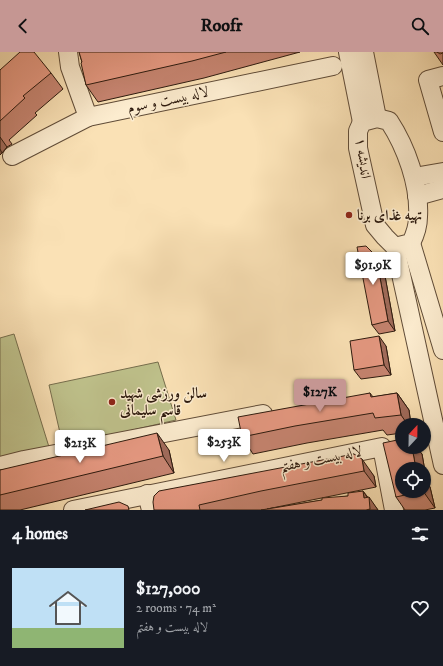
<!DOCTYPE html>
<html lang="en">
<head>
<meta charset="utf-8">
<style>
  body { margin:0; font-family:"IM FELL DW Pica",Amiri,serif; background:#242831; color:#f1f3f6; height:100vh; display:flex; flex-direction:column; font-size:15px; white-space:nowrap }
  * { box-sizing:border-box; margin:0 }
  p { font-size:13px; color:#9ea1a6 }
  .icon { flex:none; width:22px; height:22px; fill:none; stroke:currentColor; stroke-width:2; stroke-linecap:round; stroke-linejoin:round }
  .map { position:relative; height:458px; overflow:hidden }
  .panel { display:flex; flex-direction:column; background:#171b24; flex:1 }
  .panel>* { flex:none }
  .needle { width:26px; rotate:22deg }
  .tools { position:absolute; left:395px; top:366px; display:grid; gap:8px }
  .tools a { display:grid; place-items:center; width:36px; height:36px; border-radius:50%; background:#171b24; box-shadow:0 1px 3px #0004; font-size:20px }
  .price { position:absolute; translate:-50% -34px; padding:0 9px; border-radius:4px; background:#fff; color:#222; font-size:13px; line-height:26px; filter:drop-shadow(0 1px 2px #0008) }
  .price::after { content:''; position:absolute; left:50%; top:24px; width:12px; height:9px; margin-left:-6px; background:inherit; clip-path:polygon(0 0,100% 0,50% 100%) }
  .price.current { background:#c59692; color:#111 }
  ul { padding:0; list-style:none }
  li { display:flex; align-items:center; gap:12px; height:100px; padding:0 12px }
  li span { display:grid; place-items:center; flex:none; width:112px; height:80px; border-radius:0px; color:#555 }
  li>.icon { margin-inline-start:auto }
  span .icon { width:48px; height:48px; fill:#fffc; stroke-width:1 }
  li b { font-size:17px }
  h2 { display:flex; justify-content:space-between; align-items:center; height:48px; padding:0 12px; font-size:17px }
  header { display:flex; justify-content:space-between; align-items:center; height:52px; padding:0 12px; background:#c59692; color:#111; font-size:18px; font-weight:700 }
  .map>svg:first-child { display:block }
</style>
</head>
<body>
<header><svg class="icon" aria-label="back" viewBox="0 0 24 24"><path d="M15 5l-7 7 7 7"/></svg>Roofr<svg class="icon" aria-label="search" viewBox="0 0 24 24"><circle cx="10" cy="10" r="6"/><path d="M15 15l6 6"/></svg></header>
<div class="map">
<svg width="443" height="458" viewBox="0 0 443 458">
  <rect width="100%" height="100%" fill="#fae1b5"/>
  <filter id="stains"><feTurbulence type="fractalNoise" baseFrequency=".005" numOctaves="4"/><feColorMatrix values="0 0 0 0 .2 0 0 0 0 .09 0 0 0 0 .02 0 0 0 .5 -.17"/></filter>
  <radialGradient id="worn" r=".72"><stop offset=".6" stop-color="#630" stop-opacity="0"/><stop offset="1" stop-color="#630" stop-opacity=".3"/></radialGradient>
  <!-- green -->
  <g fill="#bfc28c" stroke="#766e4d">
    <polygon points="14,282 49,395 0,408 0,286"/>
    <polygon points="158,310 176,368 63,394 49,333"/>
  </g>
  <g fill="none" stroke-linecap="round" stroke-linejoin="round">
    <!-- minor casing -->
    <g stroke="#604c38" stroke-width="20">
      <g id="minor">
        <polyline points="68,0 70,15 88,65"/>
        <polyline points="348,0 362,70"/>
        <polyline points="364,0 377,66"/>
        <polyline points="443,24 428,28 443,80"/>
        <polyline points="12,104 88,65 333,14"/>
        <polyline points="414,125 443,120"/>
        <polyline points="417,144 443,137"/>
        <polyline points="411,191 443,298"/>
        <path d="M395,195L411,191C415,183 418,174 418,165C420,133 406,95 389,69L377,66L362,70L358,79V96L375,173L385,185L395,195L443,413"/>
        <polyline points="0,414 24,408 263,362"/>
        <polyline points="147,442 151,458"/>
        <polyline points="73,458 382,395 394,458"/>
      </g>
    </g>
    <!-- minor -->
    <use href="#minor" stroke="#fceccf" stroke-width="18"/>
  </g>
  <!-- wall -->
  <g fill="#c68470" stroke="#2d1a0e">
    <polygon points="79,0 300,0 204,26 98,50 86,33 82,10"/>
    <polygon points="434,0 443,0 443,13"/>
    <polygon points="0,18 51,21 63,37 35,61 37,63 9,88 12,92 7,95 2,101 0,103"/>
    <polygon points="383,213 395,279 379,282 372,273"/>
    <polygon points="386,294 391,323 361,327 354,318"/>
    <polygon points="370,341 373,345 397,341 409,358 411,373 402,373 402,381 387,383 383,378 307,391 253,402 242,385"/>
    <polygon points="402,395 416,395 422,402 427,431 430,435 435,456 425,458 405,458 396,445"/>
    <polygon points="169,398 174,421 20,458 0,458 0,418"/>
    <polygon points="354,402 374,424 376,435 267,457 348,444 363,439 378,458 154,458"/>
  </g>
  <!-- shaded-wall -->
  <g fill="#a16b5b" stroke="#2d1a0e">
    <polygon points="0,85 7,95 2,101 0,97"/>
    <polygon points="376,204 383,213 395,279 388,269"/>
    <polygon points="379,284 386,294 391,323 384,313"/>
    <polygon points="397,341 409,358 411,373 408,373 401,363"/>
    <polygon points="157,381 169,398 174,421 163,404"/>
    <polygon points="412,395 416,395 422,402 427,431 430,435 435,456 423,439 424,439 424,417 416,417"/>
    <polygon points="362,407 374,424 376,435 364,419"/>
    <polygon points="363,439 369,448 369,445 378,458 370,458 364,446"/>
  </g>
  <!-- building -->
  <g fill="#e69982" stroke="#2d1a0e">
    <polygon points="20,0 34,0 51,21 23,44 25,46 0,69 0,18"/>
    <polygon points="79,0 226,0 192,9 86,33 81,11 82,10"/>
    <polygon points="437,0 443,0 443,1 440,2"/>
    <polygon points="366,194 376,204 388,269 372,273 357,195"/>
    <polygon points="379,284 384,313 354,318 350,289"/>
    <polygon points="370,341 371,345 397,341 401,363 375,366 373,361 295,374 242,385 238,365"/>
    <polygon points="157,381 163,404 0,443 0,418"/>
    <polygon points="402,387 402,395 412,395 416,417 402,417 402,439 423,439 396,445 383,391"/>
    <polygon points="354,402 362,407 364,419 261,439 199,453 200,458 154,458 153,450 154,444 159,439"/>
    <polygon points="363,439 364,446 369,445 370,457 366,458 261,458 322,448 322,446 348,444 348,441"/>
    <polygon points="119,450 128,454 129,458 85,458"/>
  </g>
  <!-- markers -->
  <g fill="#8f2418" stroke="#fceccf" stroke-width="1.5">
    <circle cx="349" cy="163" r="4"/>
    <circle cx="112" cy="350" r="4"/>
  </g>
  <g text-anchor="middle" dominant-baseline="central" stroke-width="3" stroke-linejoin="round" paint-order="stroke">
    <!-- street labels -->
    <g font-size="15" fill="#2d1a0e" stroke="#fceccf">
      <text transform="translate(168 48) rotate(-12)">لاله بیست و سوم</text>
      <text transform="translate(363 106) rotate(82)">اندیشه ۱</text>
      <text transform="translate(321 407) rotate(-11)">لاله بیست و هفتم</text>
    </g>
    <!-- poi labels -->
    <g font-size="15" font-weight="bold" fill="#2d1a0e" stroke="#fceccf" text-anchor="start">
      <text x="357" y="163">تهیه غذای برنا</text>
      <text x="120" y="341">سالن ورزشی شهید<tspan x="120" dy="17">قاسم سلیمانی</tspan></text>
    </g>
  </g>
  <rect width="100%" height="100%" filter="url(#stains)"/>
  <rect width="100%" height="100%" fill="url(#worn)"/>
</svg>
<div class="tools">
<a><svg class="needle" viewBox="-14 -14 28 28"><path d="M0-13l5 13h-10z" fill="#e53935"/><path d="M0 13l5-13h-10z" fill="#9ea1a6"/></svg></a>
<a><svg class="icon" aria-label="locate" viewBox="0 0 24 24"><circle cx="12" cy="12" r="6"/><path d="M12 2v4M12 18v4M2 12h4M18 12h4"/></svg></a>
</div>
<b class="price" style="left:373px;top:234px">$91.9K</b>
<b class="price current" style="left:320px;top:361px">$127K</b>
<b class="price" style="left:224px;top:411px">$253K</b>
<b class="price" style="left:80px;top:412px">$213K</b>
</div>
<section class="panel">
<h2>4 homes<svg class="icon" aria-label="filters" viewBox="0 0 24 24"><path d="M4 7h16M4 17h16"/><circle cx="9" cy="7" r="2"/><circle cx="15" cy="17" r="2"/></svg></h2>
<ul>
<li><span style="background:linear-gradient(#bfe0f5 75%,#8fb573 0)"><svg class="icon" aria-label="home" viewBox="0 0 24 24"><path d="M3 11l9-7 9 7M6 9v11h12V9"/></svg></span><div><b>$127,000</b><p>2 rooms · 74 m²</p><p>لاله بیست و هفتم</p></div><svg class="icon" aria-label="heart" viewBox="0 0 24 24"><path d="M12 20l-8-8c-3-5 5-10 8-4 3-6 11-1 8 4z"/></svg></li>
</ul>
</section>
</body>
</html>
